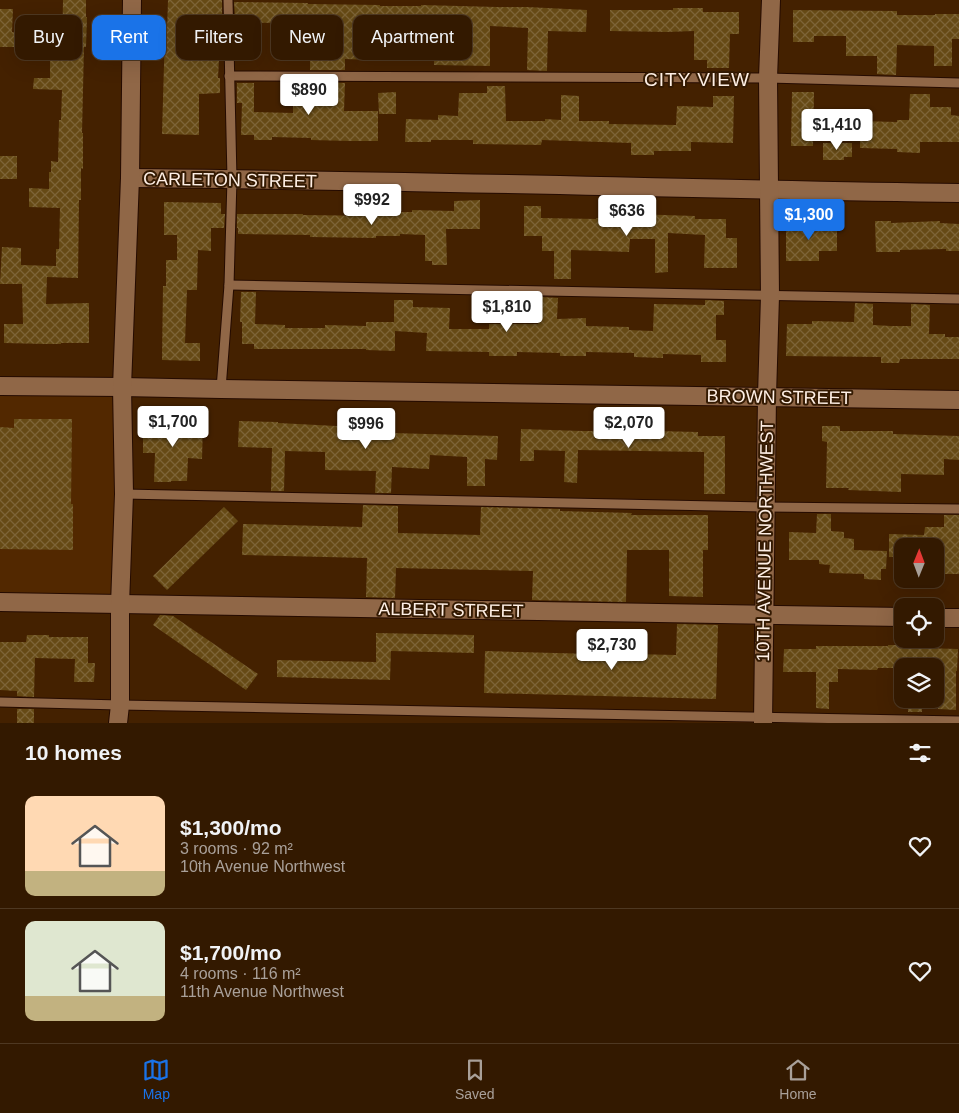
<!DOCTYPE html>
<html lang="en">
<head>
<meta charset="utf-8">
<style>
  body { margin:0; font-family:Arial,sans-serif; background:#3e260f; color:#f1f3f6; height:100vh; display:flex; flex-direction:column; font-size:19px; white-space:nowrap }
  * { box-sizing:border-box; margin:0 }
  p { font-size:16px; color:#a9a099 }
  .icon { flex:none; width:28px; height:28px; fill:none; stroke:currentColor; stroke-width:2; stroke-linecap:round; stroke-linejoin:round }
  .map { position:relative; height:723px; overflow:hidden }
  .drawer { display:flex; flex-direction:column; background:#331900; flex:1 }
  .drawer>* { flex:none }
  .top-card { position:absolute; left:15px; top:15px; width:500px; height:45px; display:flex; gap:10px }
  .needle { width:32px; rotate:1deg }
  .fabs { position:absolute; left:894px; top:538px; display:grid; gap:10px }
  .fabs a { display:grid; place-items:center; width:50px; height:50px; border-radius:10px; background:#331900; box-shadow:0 5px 20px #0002,0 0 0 1px #4e3822; font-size:25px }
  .price { position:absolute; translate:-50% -42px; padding:0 11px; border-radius:5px; background:#fff; color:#222; font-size:16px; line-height:32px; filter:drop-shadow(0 1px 2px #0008) }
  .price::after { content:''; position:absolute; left:50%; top:30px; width:15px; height:11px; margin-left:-8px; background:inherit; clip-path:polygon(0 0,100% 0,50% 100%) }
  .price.on { background:#1a73e8; color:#fff }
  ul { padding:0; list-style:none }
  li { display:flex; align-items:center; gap:15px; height:125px; padding:0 25px }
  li+li { border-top:1px solid #4e3822 }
  li span { display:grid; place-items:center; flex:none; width:140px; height:100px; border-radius:10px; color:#555 }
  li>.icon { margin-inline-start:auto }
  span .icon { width:60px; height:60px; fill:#fffc; stroke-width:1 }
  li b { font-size:21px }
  h2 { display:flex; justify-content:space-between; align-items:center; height:60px; padding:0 25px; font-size:21px }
  .pill { padding:0 18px; border-radius:10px; background:#331900; box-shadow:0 5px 20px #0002,0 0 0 1px #4e3822; font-size:18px; line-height:45px }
  .pill.on { background:#1a73e8; color:#fff }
  .menu { display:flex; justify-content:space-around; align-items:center; height:70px; border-top:1px solid #4e3822; background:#331900; font-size:14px; color:#a9a099 }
  .menu a { display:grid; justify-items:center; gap:2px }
  .menu .on { color:#1a73e8 }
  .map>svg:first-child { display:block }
</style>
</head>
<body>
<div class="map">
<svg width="959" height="723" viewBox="0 0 959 723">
  <defs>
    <pattern id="building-cross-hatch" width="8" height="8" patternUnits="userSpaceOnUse" patternTransform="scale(1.25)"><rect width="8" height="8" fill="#664a15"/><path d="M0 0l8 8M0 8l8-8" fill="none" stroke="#7d6437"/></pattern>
  </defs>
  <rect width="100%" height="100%" fill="#442100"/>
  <!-- built -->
  <polygon fill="#522800" points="0,386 122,387 120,605 0,602"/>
  <!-- building -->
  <g fill="url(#building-cross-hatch)">
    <polygon points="63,0 86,0 86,17 87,17 86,47 84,47 82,133 83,133 83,169 81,168 81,200 79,200 78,278 47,277 46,304 89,303 89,343 61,343 61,344 45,344 4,343 4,324 23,324 22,284 0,284 2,247 21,248 21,265 56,266 56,249 59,249 60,208 29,207 29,188 49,189 49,172 51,172 51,161 58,162 59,120 61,120 62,90 33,89 34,78 50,78 50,58 62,58"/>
    <polygon points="168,0 222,0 222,16 197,14 197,27 188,27 187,59 219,60 218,78 220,78 220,93 199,94 199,135 162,134 165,30 167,30"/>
    <polygon points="234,2 308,3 308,4 380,5 380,6 421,6 421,5 497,7 527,7 587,10 586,32 548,31 547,71 527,70 528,28 490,26 490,66 434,65 435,27 398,26 398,61 345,59 345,70 310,70 310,24 239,22 239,17 235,16"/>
    <polygon points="673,8 703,8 703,12 739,12 739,34 730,34 729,68 707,68 707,60 694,60 694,31 667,32 610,31 610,10 673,10"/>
    <polygon points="0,9 13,9 12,32 22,33 22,47 0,47"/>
    <polygon points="793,10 897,11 897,15 935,15 935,14 959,14 959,39 952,39 952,66 934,66 934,46 897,45 896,75 877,74 877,56 846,56 846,36 814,36 814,42 793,42"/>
    <polygon points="293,82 345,83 344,111 378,111 378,141 350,141 311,140 311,138 272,137 272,140 254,140 254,135 241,135 242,103 237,103 237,83 254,83 254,112 293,113"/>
    <polygon points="487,86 505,86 506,121 545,121 545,119 561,120 561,95 579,96 579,121 609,121 609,124 676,125 677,106 713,107 713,96 734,96 733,143 691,142 691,151 654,151 654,155 631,155 631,143 542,140 541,145 473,144 473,140 431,140 431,142 405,142 406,119 438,120 438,115 458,116 459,93 487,93"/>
    <polygon points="396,92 396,114 379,114 378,93"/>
    <polygon points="792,92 814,92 813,146 791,146"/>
    <polygon points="910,94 930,94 930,107 951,107 951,115 959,116 959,142 920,142 920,153 897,152 897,149 860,148 860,121 897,122 897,120 909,120"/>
    <polygon points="823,143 852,143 852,157 844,157 844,160 823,160"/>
    <rect x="0" y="156" width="17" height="23"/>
    <polygon points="480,200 480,229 446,229 447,265 432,265 432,261 425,261 425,235 400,234 400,236 376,236 376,238 310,237 310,235 238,234 238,228 237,228 237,214 303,214 303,215 382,216 382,212 412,212 412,210 454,211 454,201"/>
    <polygon points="164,202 221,203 221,214 225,214 224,228 211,228 211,251 198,250 197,290 187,290 185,343 200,343 200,361 162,360 163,286 166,286 166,260 177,260 177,235 164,235"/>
    <polygon points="524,206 541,206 541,218 596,219 596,218 633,219 633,214 695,216 695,219 726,219 726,238 737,238 737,268 704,268 705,235 668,233 668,272 655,273 655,239 630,239 629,252 571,250 571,279 554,279 554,251 542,251 542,236 524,236"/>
    <polygon points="795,220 819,220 819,227 837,227 837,251 819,251 819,261 786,261 786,224 795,224"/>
    <polygon points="875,221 891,221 891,223 940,221 940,223 959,224 959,251 946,251 946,249 900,250 900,252 876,252"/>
    <polygon points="241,292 256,292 255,324 285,325 285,328 325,328 325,325 366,326 366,322 394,322 394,300 413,300 413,307 450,308 449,329 489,329 489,324 538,324 539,297 558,298 557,319 586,318 586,326 629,327 629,330 653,331 654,304 705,305 705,300 724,301 724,315 716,315 716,340 726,340 726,362 701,362 701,355 663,354 663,358 634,357 634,353 586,352 586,356 560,356 560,353 517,352 517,356 489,356 489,352 426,351 427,333 395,331 395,351 366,350 366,349 254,349 254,344 242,344 242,322 240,322"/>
    <polygon points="855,303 873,304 873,325 891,326 911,326 911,304 930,305 929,334 945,334 945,337 959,337 959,359 900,359 899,363 881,363 881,357 786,356 787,324 812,324 812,321 854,322"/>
    <polygon points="14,419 72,419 71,504 73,504 73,550 0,549 0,427 14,428"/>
    <polygon points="239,421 278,422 278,423 356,427 356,432 498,436 497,460 485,459 485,486 467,486 467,457 430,455 429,469 392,467 391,493 375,493 376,471 325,470 325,452 285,451 284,491 271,491 272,448 238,447"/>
    <polygon points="180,422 203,423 202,459 188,458 187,481 171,481 171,482 154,482 155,453 143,453 143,423 180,423"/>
    <polygon points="822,426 840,426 840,431 893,431 893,434 959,436 959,460 944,459 944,475 901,474 901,492 848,490 849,488 826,488 827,442 822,441"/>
    <polygon points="521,429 583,431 613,431 613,430 698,432 698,436 725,436 725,494 704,494 704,452 578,450 577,483 564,482 565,451 534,450 534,461 520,461"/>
    <polygon points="363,505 398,506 398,533 480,535 481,507 560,509 560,511 632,513 631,515 708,515 708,550 703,550 703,597 669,596 669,550 627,550 626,602 532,600 533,571 396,568 395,598 366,597 367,558 242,555 243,524 362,527"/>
    <polygon points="224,507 238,521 167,590 153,576"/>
    <polygon points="817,514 831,514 831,531 844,532 844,538 854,539 854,550 887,551 886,569 881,569 881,580 864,579 864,574 829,573 830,565 819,564 819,560 789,560 789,532 816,533"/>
    <polygon points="944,515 959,515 959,574 938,574 938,564 935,564 935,546 902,546 902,557 889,557 889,534 924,535 925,527 944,527"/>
    <polygon points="160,615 173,616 258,674 246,690 153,625"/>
    <polygon points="677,624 718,625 716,699 484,693 485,651 631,655 631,654 676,655"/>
    <polygon points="376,633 474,635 474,653 391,651 390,680 277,677 277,660 376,662"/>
    <polygon points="27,635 49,635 49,637 88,637 88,663 95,663 94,682 74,682 75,659 35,658 34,697 17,696 17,691 0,690 0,642 26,642"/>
    <polygon points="896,641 908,641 908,645 922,645 922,648 958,649 957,671 956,671 956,710 938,709 939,671 935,671 935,666 902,666 902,668 878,668 877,670 838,669 838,682 829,682 829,709 816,708 816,672 783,672 784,649 816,649 816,646 888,646 888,645 896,645"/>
    <rect x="908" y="699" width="14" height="13"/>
    <rect x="17" y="709" width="17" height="14"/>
  </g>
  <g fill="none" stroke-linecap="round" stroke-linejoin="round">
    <!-- service casing -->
    <g stroke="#250b00" stroke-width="11">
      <g id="service">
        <polyline points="229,76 768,78 959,83"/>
        <polyline points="229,285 959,299"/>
        <polyline points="221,389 229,285 232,179 228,0"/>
        <polyline points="124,494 766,507 959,509"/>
        <polyline points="0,702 120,705 959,721"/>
      </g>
    </g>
    <!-- minor casing -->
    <g stroke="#250b00" stroke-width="20">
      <g id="minor">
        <path d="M130,178C406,180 683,189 959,193"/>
        <polyline points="0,386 122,387 221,389 959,400"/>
        <polyline points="0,602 902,617"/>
        <polyline points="935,618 959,618"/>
        <polyline points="118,723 120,705 120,605 124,494 122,387 130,178 132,0"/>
        <polyline points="763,723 767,396 770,296 768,78 771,0"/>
      </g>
    </g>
    <!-- service -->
    <use href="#service" stroke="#906747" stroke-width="9"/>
    <!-- minor -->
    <use href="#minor" stroke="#906747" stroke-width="18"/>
  </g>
  <g text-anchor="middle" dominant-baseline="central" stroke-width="4" stroke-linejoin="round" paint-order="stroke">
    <!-- street labels -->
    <g font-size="18" fill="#feefe5" stroke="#341a02">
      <text transform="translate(230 180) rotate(1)">CARLETON STREET</text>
      <text transform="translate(779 397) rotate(1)">BROWN STREET</text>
      <text transform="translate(765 541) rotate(-89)">10TH AVENUE NORTHWEST</text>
      <text transform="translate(451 610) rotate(1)">ALBERT STREET</text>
    </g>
    <!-- neighbourhood labels -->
    <g font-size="19" letter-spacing="1" fill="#feefe5" stroke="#341a02">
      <text x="697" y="79">CITY VIEW</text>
    </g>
  </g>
</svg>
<div class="fabs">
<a><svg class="needle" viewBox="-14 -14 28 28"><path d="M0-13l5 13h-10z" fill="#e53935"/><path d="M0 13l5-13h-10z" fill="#a9a099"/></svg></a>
<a><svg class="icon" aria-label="locate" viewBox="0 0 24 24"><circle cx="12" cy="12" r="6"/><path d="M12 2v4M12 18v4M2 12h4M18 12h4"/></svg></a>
<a><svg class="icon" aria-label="layers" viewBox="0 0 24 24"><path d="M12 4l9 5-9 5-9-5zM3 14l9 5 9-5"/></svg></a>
</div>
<b class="price" style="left:309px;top:116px">$890</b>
<b class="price" style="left:837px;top:151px">$1,410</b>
<b class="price" style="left:372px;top:226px">$992</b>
<b class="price" style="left:627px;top:237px">$636</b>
<b class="price on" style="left:809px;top:241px">$1,300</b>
<b class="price" style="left:507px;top:333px">$1,810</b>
<b class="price" style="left:173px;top:448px">$1,700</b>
<b class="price" style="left:629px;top:449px">$2,070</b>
<b class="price" style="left:366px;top:450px">$996</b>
<b class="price" style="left:612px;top:671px">$2,730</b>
<div class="top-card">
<a class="pill">Buy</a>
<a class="pill on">Rent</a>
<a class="pill">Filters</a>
<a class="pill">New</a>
<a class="pill">Apartment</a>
</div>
</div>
<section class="drawer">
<h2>10 homes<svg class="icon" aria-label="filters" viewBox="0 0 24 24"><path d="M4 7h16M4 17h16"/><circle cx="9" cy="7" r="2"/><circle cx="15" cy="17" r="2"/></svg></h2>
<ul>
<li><span style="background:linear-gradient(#ffd9b3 75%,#c2b280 0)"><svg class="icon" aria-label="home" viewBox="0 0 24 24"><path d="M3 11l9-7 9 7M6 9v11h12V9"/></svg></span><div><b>$1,300/mo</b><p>3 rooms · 92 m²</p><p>10th Avenue Northwest</p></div><svg class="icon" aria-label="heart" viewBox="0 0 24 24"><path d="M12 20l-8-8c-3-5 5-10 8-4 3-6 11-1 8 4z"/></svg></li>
<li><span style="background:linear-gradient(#dfe7d0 75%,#c2b280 0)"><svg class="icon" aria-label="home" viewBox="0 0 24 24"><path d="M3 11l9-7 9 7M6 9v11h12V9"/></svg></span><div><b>$1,700/mo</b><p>4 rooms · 116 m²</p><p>11th Avenue Northwest</p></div><svg class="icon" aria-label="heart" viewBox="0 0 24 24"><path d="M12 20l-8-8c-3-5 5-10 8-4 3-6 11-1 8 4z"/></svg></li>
</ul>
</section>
<nav class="menu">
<a class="on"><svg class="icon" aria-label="map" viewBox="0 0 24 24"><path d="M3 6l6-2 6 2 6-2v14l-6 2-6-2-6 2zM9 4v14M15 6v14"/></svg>Map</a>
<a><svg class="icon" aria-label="saved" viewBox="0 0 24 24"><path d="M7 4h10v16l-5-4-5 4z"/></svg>Saved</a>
<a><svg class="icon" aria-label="home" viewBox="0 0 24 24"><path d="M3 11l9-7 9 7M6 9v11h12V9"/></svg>Home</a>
</nav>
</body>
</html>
